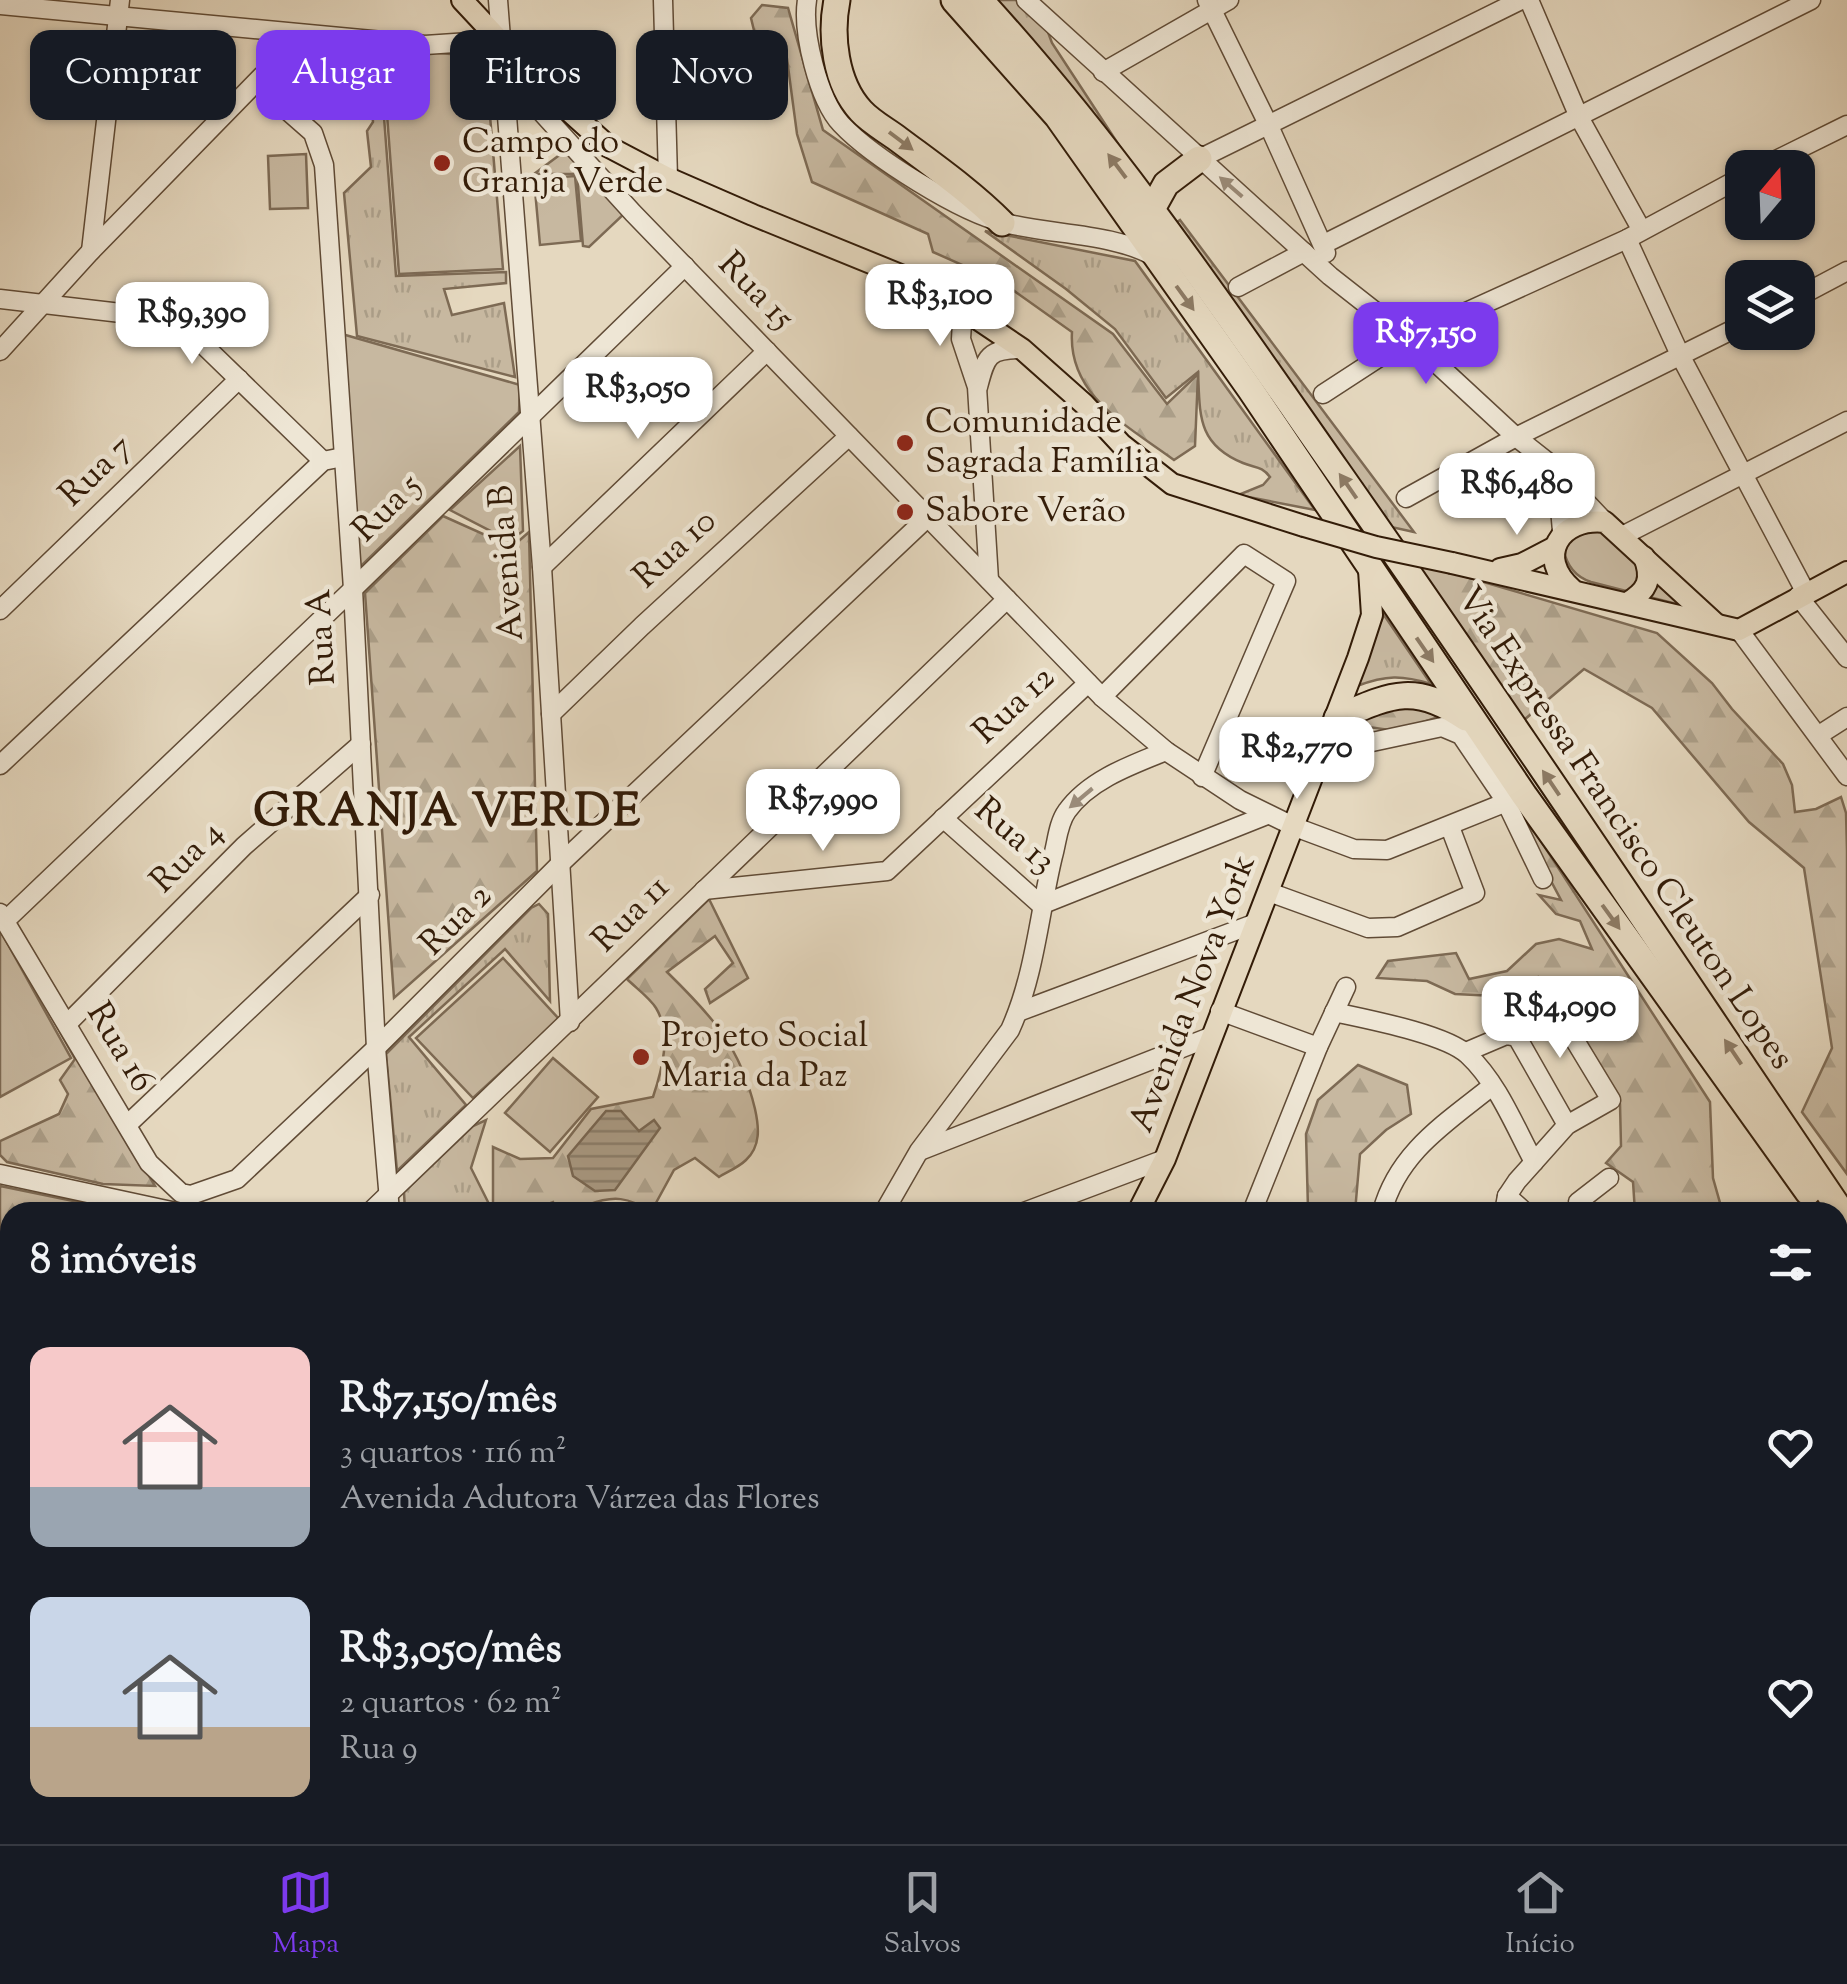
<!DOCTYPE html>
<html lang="pt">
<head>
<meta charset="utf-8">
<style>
  body { margin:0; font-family:"Sorts Mill Goudy",serif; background:#20242c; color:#f1f3f6; height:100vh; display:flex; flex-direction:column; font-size:38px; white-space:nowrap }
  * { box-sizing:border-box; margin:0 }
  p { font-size:32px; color:#9ea1a6 }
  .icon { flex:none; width:55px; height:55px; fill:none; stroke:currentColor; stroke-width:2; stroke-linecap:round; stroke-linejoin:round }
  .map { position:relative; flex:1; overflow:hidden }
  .sheet { position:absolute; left:0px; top:1202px; width:1848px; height:642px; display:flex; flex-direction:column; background:#171b24; border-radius:30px 30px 0 0; box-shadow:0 2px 8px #0004 }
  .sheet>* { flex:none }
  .top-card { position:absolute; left:30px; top:30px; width:1000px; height:90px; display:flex; gap:20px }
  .needle { width:65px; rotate:19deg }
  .controls { position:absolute; left:1725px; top:150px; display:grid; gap:20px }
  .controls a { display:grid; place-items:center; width:90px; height:90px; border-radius:20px; background:#171b24; box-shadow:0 2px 8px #0004; font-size:50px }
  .price { position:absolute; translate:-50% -85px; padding:0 22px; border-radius:20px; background:#fff; color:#222; font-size:32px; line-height:65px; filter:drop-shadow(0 2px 5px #0008) }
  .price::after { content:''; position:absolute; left:50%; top:60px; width:30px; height:22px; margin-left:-15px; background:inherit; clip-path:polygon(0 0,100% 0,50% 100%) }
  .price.current { background:#7c3aed; color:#fff }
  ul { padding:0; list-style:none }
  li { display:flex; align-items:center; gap:30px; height:250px; padding:0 30px }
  li span { display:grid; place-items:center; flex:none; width:280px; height:200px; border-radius:20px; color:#555 }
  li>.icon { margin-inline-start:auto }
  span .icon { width:120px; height:120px; fill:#fffc; stroke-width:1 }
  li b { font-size:42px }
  h2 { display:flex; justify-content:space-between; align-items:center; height:120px; padding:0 30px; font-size:42px }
  .chip { padding:0 35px; border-radius:20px; background:#171b24; box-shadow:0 2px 8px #0004; font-size:35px; line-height:90px }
  .chip.current { background:#7c3aed; color:#fff }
  .tab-bar { display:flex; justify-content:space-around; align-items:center; height:140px; border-top:2px solid #363941; background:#171b24; font-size:28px; color:#9ea1a6 }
  .tab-bar a { display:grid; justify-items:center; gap:5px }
  .tab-bar .current { color:#7c3aed }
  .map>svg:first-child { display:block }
</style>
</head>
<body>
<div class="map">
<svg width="1847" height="1844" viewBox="0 0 1847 1844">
  <defs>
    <pattern id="grass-tufts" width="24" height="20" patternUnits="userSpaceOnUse" patternTransform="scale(2.5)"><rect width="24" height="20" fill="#c7b8a0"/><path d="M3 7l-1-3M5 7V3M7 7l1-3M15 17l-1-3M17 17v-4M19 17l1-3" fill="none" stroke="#ab9e88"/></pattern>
    <pattern id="forest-firs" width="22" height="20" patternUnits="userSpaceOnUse" patternTransform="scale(2.5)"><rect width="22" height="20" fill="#c7b8a0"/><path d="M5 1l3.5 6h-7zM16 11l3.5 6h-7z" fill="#ab9e88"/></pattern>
    <pattern id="water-rules" width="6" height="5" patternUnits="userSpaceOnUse" patternTransform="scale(2.5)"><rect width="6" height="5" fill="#a89881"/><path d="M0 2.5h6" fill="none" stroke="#897b68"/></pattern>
  </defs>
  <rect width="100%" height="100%" fill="#e5d8bf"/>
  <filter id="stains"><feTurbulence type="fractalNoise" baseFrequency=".002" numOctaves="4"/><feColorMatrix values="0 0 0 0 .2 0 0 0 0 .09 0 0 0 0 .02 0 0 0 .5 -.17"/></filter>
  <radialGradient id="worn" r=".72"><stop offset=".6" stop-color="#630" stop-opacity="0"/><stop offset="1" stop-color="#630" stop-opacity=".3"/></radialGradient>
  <!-- grass -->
  <g fill="url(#grass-tufts)" stroke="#7d6a54" stroke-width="2.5">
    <polygon points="985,0 1018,0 1046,27 1052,43 1126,156"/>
    <polygon points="380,64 396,276 506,272 506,283 444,289 452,315 504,303 515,377 357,336 344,193 371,167 367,131 373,122 369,68"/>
    <polygon points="1180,220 1414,532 1382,525 1171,226"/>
    <path d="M985,231L1135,261L1315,510L1238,495L1263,485L1270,477C1262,466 1255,468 1243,463C1197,444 1200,415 1198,372L1166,398L1115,329L1066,289Z"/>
    <path d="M1384,615L1431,684C1402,675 1386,675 1357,686L1366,654Z"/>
    <polygon points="539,904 548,914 550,1001 505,949 409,1037 466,1105 397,1171 386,1054 531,908"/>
    <polygon points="486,1120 471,1168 493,1212 405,1212 404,1192 473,1126"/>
  </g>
  <!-- forest -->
  <g fill="url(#forest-firs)" stroke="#7d6a54" stroke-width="2.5">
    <path d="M762,5L788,8L823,130L1113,334L1167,404L1198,374L1195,446L1174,460C1128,426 1068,396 1072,332L1003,283L933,252L928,234L812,182L797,134L785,44L759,51L751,18Z"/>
    <polygon points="443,516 512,547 529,532 537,871 394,998 365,593"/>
    <polygon points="1415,562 1657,633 1712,683 1732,709 1783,764 1792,785 1795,812 1816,809 1841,797 1846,813 1847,851 1847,1174 1802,1112 1832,1048 1804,868 1749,822 1652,708 1584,669 1524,720"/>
    <polygon points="1420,702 1467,734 1438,717 1396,731 1348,724 1378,703"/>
    <polygon points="1516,815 1524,815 1710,1102 1713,1178 1722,1210 1720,1212 1635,1212 1633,1182 1606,1163 1621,1146 1620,1104 1538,977 1495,996 1455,994 1427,981 1377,978 1388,961 1456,953 1469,979 1507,971 1536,944 1559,939 1592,949 1580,921 1556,914 1539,895 1561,900"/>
    <path d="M709,899L748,978L710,1003L705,989L733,963L715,936L667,972C712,1016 740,1046 755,1109C759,1127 761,1146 746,1160C739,1167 727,1172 719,1177L695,1158L674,1170L651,1212C629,1197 613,1195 588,1205L589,1212H558L553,1202L530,1211L493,1205V1147L520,1159L553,1158L591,1109L653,1097C662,1070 672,1034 656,1008C650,998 636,988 627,979Z"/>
    <polygon points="54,1012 155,1186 103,1184 7,1162 0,1155 0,1141 59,1114 68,1094 60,1080 75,1059 50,1014"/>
    <polygon points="1358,1065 1407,1085 1411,1114 1386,1130 1360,1154 1355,1212 1305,1212 1308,1209 1306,1134 1318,1100"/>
    <polygon points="0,1186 127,1212 10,1212 10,1371 0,1365"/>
    <polygon points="1838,1779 1847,1779 1847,1844 1786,1844 1782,1835 1838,1835"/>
    <polygon points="1168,1835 1557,1835 1556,1844 1162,1844"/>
  </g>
  <!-- park -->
  <g fill="#c7b8a0" stroke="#7d6a54" stroke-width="2.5">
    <polygon points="382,48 485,57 503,269 399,274"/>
    <polygon points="569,148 625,213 589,247 583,246 577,174 534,174"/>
    <polygon points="306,154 308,208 270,209 268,156"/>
    <polygon points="575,176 581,241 540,245 534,179"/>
    <polygon points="342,334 520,385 519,412 359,568"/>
    <polygon points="520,446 523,531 510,541 450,510"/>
    <path d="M1564,480L1700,610L1591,582C1550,569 1563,514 1564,480Z"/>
    <polygon points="0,930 71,1058 0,1097"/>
    <polygon points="503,958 559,1019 473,1098 416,1038"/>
    <polygon points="553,1058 598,1097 550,1152 505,1113"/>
    <polygon points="536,1835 713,1835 714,1844 537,1844"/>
  </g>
  <!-- water -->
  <polygon fill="url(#water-rules)" stroke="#796651" stroke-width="2.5" points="606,1111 621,1111 639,1131 654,1120 660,1128 615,1190 595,1191 573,1176 568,1156"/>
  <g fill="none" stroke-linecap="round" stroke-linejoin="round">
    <!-- minor casing -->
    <g stroke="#604b36" stroke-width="21">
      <g id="minor">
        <polyline points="498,0 542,567 570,1022"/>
        <polyline points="663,0 668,178"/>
        <path d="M807,0C802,32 818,99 841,124C872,157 961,213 1005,223C1051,235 1114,233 1155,257"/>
        <polyline points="1026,0 1330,276 1409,338 1516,437 1549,463 1605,522"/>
        <polyline points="1207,0 1269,126 1326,253"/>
        <polyline points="1529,0 1579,117 1641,229"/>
        <polyline points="0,5 425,45 499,40"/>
        <polyline points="505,72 633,213 1102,697 1166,751 1240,800 1295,827 1354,849 1387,850 1524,795"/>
        <polyline points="1103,72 1229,0"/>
        <polyline points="257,84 313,133 324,165 353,589 376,1048 390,1212"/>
        <polyline points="1199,159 1521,0"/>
        <polyline points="1760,168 1847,125"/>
        <polyline points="1627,239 1681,357 1806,593"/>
        <polyline points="1324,244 1811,0"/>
        <polyline points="91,251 120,0"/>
        <polyline points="1238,287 1304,252"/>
        <polyline points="1798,297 1847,271"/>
        <polyline points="0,299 164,318 189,331 323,461"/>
        <polyline points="963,307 961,339 977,387 989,580"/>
        <polyline points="0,351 91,251 303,34"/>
        <path d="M978,387C986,356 988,349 1022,349"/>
        <polyline points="1323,394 1409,338 1627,239 1742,177"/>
        <polyline points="1551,468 1558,486 1562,531"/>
        <polyline points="1406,498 1516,437 1742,325"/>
        <polyline points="1622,536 1847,421"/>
        <polyline points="542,567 767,351"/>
        <polyline points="1798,596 1847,658"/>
        <polyline points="0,610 239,379"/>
        <polyline points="1739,630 1847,776"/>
        <polyline points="1102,697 1244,554 1286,581 1202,777"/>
        <polyline points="551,714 642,626 849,436"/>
        <polyline points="1330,734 1372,742 1442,727 1461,735 1505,800 1543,879"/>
        <polyline points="1819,735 1847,717"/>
        <polyline points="0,765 323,461 343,457"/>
        <polyline points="943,818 1041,905"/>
        <polyline points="704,890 887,871 1088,683"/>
        <polyline points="1269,892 1368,928 1397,927 1475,893 1450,827"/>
        <polyline points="1041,905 1267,815"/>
        <polyline points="0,913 149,1163 181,1193 191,1195 237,1179 376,1048 560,864 928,517"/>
        <polyline points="5,921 353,589 685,266"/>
        <polyline points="1220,1011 1318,1047"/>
        <polyline points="1018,1012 1256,923"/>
        <path d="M1334,1012C1366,1019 1446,1034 1468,1055C1498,1083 1515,1127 1534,1162"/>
        <polyline points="67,1024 244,846 361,744"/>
        <polyline points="1466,1052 1506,1035 1517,1037 1567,1125"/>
        <polyline points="127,1125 370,895"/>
        <polyline points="922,1150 1210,1037"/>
        <polyline points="0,1174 176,1212"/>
        <polyline points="1507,1196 1525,1212"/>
        <polyline points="370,1212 1007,599"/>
        <path d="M884,1212L919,1151L1010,1030C1035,975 1039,914 1053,856C1057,842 1058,823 1067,811C1089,780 1131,765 1166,751"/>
        <polyline points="1024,1212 1165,1159"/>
        <polyline points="1252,1212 1318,1047 1346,987"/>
        <path d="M1382,1212C1398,1152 1446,1123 1492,1086"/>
        <polyline points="1504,1212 1507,1196 1517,1181 1567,1125 1611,1100 1548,996"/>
        <polyline points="1586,1212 1578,1202 1609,1178"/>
        <polyline points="0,1375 10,1389"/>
        <polyline points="0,1473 10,1463"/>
        <polyline points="0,1579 10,1568"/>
        <polyline points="0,1681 10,1690"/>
        <polyline points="0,1810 10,1821"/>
        <polyline points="21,1835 28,1844"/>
        <polyline points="136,1835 142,1844"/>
        <polyline points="243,1835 247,1844"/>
        <polyline points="322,1835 326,1844"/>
        <polyline points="437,1835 438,1844"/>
        <polyline points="1112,1835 1117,1844"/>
        <polyline points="1073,1844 1078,1835"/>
      </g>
    </g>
    <!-- major casing -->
    <g stroke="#331c08" stroke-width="24">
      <g id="major">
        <polyline points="462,0 548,92 609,147 668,178 753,215 930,287 1022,349 1084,404 1121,444 1172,484 1304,526"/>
        <polyline points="1452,563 1739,630 1847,572"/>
        <polyline points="1500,569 1522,564 1555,547"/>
        <path d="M1572,589C1535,557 1560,517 1605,522L1716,624"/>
        <path d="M1627,603C1647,591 1653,580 1644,557"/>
        <polyline points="1138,1212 1165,1159 1358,658 1372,615 1369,570"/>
        <polyline points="339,1844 358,1835"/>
      </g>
    </g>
    <!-- highway casing -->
    <g stroke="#331c08" stroke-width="29">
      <g id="highway">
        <path d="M837,0C830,35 835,83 861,111C871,122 886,130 898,139C934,166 970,191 1002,223"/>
        <polyline points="954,0 1057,116 1250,389 1524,795 1808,1192"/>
        <path d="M980,0C1113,145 1224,309 1336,469C1510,717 1677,969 1847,1220"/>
        <polyline points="1151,211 1166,184 1199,159"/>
        <path d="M1337,718C1390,695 1414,682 1466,718"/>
        <polyline points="1838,1233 1847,1246"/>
      </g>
    </g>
    <!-- minor -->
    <use href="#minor" stroke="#eee6d5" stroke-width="18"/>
    <!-- major -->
    <use href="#major" stroke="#e5d8bf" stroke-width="20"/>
    <!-- highway -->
    <use href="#highway" stroke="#e5d8bf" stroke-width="25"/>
    <!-- rail casing -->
    <g stroke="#331c08" stroke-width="8">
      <g id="rail">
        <polyline points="1573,1835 1573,1844"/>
        <polyline points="846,1844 851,1835"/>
      </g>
    </g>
    <!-- rail -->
    <use href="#rail" stroke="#eee6d5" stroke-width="4" stroke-dasharray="11" stroke-linecap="butt"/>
    <!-- major-bridge casing -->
    <g stroke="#331c08" stroke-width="24" stroke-linecap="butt">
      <polyline id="major-bridge" points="1304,526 1376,547 1452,563"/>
    </g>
    <!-- major-bridge -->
    <use href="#major-bridge" stroke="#e5d8bf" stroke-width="20"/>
  </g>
  <!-- one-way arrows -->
  <defs><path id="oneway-solid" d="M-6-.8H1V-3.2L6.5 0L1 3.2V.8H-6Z" transform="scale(2.5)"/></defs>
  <g fill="#8c7a64">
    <use href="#oneway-solid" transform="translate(901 141) rotate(37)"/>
    <use href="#oneway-solid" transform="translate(1117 166) rotate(-127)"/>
    <use href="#oneway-solid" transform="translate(1185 298) rotate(54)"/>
    <use href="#oneway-solid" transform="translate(1348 486) rotate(-125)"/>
    <use href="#oneway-solid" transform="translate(1425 650) rotate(55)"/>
    <use href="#oneway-solid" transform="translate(1551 783) rotate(-124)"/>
    <use href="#oneway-solid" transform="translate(1611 917) rotate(54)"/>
    <use href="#oneway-solid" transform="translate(1733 1052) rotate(-124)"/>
  </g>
  <g fill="#9a8b79">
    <use href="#oneway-solid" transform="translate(1231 187) rotate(-139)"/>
    <use href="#oneway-solid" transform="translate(1081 798) rotate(140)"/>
  </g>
  <!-- markers -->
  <g fill="#8f2418" stroke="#eee6d5" stroke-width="4">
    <circle cx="442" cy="163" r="10"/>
    <circle cx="905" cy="443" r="10"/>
    <circle cx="905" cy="512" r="10"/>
    <circle cx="641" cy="1057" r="10"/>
  </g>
  <g text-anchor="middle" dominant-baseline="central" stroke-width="9" stroke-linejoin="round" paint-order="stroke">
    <!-- poi labels -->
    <g font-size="35" fill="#331c08" stroke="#eee6d5" text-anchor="start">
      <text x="462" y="143">Campo do<tspan x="462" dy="40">Granja Verde</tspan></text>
      <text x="925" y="423">Comunidade<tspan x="925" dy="40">Sagrada Família</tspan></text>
      <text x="925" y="512">Sabore Verão</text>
      <text x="661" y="1037">Projeto Social<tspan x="661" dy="40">Maria da Paz</tspan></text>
    </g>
    <!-- street labels -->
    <g font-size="35" fill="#331c08" stroke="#eee6d5">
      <text transform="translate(755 292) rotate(46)">Rua 15</text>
      <text transform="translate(97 472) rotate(-44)">Rua 7</text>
      <text transform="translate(388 509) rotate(-45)">Rua 5</text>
      <text transform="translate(676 550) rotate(-43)">Rua 10</text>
      <text transform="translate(508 563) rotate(-94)">Avenida B</text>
      <text transform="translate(323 637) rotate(-93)">Rua A</text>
      <text transform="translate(1015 706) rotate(-43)">Rua 12</text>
      <text transform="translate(1624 829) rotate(56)">Via Expressa Francisco Cleuton Lopes</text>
      <text transform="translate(1014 837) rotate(41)">Rua 13</text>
      <text transform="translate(188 858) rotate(-45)">Rua 4</text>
      <text transform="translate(632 915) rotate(-45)">Rua 11</text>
      <text transform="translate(457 921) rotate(-45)">Rua 2</text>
      <text transform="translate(1194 994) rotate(-69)">Avenida Nova York</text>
      <text transform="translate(119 1048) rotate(59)">Rua 16</text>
    </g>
    <!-- district labels -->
    <g font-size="45" font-weight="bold" letter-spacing="2.5" fill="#331c08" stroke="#eee6d5">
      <text x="448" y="814">GRANJA VERDE</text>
    </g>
  </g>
  <rect width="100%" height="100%" filter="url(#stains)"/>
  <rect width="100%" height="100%" fill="url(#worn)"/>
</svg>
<div class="controls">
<a><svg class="needle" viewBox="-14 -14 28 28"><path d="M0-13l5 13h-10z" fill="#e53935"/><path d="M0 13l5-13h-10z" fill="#9ea1a6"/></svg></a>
<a><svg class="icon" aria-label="layers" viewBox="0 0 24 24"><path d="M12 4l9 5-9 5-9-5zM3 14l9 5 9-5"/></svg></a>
</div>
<b class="price" style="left:940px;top:349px">R$3,100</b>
<b class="price" style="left:192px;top:367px">R$9,390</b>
<b class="price current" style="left:1426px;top:387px">R$7,150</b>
<b class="price" style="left:638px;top:442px">R$3,050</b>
<b class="price" style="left:1517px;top:538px">R$6,480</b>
<b class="price" style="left:1297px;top:802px">R$2,770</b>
<b class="price" style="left:823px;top:854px">R$7,990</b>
<b class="price" style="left:1560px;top:1061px">R$4,090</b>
<div class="top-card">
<a class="chip">Comprar</a>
<a class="chip current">Alugar</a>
<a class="chip">Filtros</a>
<a class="chip">Novo</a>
</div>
<section class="sheet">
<h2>8 imóveis<svg class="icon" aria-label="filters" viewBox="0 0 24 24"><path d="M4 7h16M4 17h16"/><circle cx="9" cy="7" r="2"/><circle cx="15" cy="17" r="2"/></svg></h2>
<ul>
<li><span style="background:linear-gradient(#f6c9c9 70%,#9aa5b1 0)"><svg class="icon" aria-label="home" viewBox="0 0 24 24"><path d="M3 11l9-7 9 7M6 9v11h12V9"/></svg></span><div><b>R$7,150/mês</b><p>3 quartos · 116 m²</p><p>Avenida Adutora Várzea das Flores</p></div><svg class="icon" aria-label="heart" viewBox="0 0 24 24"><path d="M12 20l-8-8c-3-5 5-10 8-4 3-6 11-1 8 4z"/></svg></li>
<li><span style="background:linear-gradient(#c9d6e8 65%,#b9a48a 0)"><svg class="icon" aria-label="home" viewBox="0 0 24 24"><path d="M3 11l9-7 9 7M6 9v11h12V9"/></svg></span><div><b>R$3,050/mês</b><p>2 quartos · 62 m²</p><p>Rua 9</p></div><svg class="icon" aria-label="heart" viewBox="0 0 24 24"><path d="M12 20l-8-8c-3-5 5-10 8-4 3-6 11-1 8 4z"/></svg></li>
</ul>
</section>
</div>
<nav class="tab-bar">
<a class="current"><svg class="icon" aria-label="map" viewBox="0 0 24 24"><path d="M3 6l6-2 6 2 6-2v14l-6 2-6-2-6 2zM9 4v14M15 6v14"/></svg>Mapa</a>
<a><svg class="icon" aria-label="saved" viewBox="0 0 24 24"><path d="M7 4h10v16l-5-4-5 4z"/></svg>Salvos</a>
<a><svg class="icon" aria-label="home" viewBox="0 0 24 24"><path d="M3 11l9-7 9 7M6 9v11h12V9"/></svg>Início</a>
</nav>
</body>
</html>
